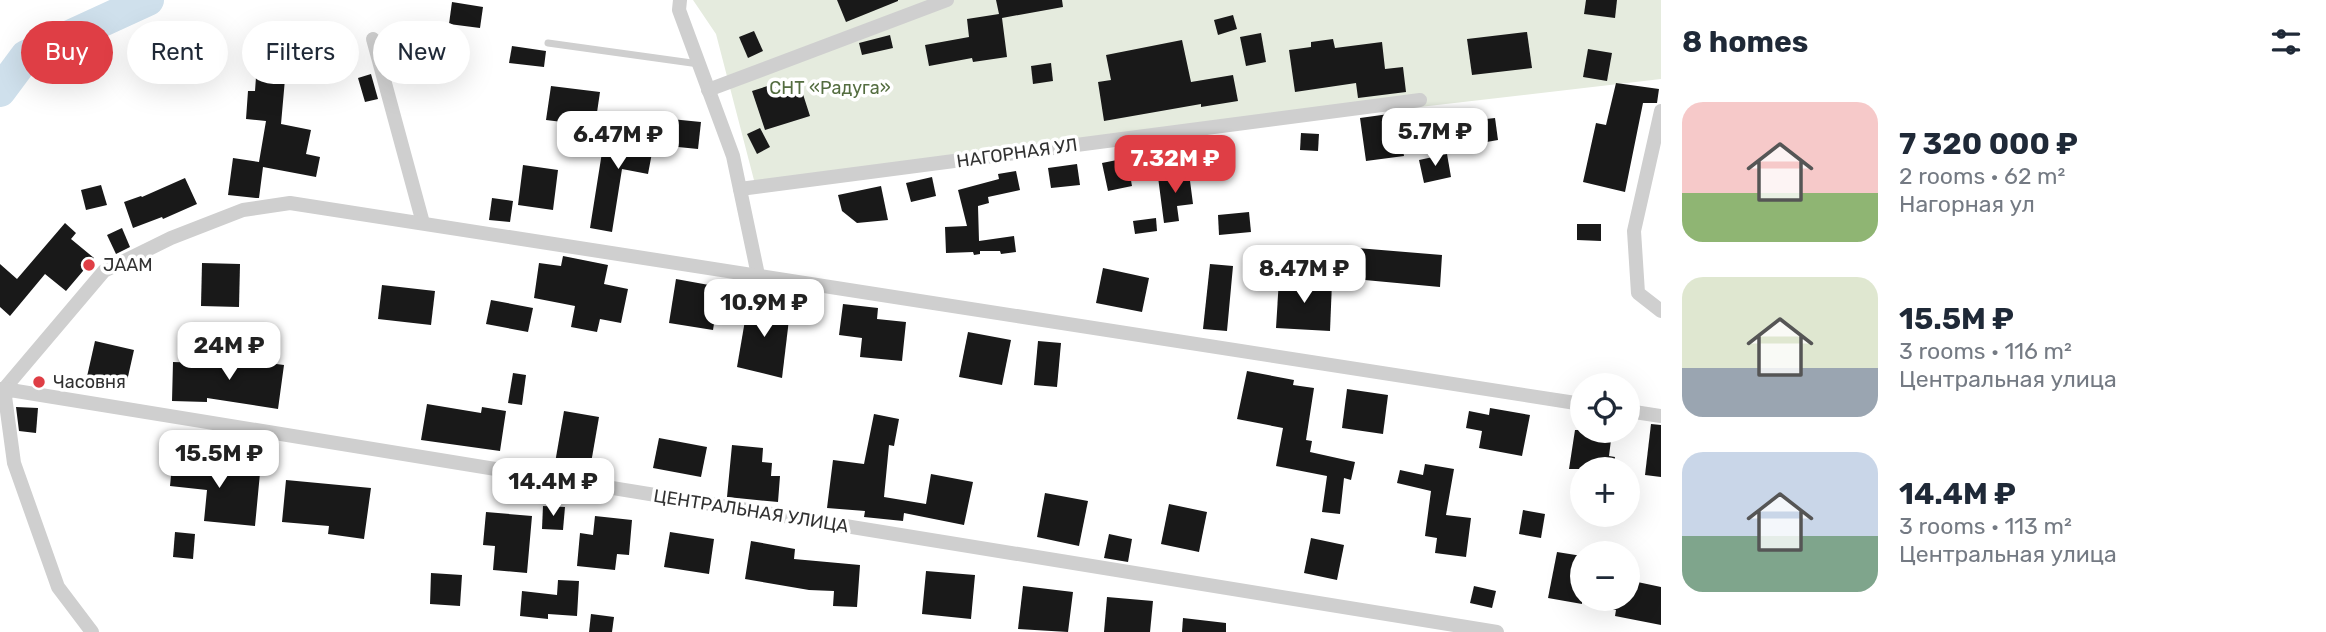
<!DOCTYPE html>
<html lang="en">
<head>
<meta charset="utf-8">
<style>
  body { margin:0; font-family:Rubik,sans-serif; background:#f2f2f3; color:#1f2937; height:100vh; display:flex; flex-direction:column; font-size:26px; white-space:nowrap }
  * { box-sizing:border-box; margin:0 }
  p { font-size:23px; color:#747a83 }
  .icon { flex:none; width:38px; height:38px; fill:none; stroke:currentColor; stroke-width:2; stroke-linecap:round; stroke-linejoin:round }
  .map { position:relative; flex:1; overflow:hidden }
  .sheet { display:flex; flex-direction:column; background:#fff; width:665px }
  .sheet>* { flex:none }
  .top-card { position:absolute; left:21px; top:21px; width:665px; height:63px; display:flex; gap:14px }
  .buttons { position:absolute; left:1570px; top:373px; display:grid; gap:14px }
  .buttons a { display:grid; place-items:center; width:70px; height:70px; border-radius:50%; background:#fff; box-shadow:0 7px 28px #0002; font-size:35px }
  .price { position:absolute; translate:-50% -60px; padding:0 16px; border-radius:14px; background:#fff; color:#222; font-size:23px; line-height:46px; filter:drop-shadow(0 2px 4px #0008) }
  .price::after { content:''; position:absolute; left:50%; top:42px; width:21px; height:16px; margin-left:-10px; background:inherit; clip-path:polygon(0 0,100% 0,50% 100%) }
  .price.on { background:#df3e45; color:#fff }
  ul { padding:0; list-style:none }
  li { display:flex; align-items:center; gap:21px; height:175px; padding:0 21px }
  li span { display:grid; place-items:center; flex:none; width:196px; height:140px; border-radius:21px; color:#555 }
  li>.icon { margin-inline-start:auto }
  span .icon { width:84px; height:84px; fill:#fffc; stroke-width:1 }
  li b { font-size:30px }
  h2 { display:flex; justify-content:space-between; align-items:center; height:84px; padding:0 21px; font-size:30px }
  .pill { padding:0 24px; border-radius:32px; background:#fff; box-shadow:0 7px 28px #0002; font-size:24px; line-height:63px }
  .pill.on { background:#df3e45; color:#fff }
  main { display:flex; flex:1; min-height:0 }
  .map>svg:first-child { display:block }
</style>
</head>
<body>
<main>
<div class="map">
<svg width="1661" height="632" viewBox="0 0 1661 632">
  <rect width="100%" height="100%" fill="#fff"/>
  <!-- green -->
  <polygon fill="#e5ebde" points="693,0 1661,0 1661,79 755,184 716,34"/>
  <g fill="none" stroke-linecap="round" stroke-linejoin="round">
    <!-- river -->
    <polyline stroke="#cfe0ec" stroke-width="32" points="0,91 26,56 148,0"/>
  </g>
  <!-- building -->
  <g fill="#191919">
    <polygon points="837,0 898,0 898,1 846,22"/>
    <polygon points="996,0 1062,0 1063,7 1002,18 1007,57 973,62 972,58 929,66 925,45 969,37 967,19 999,14"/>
    <polygon points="1586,0 1617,0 1615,18 1584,14"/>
    <polygon points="452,2 483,7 480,28 449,24"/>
    <polygon points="1233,15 1237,29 1218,35 1214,20"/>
    <polygon points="754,31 763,51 748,58 739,37"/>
    <polygon points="1527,32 1532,68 1472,75 1467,39"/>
    <polygon points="1261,33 1266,62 1246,66 1240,37"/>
    <polygon points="890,35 893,48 862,55 859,43"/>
    <polygon points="1333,39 1335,48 1382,42 1385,69 1403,67 1406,92 1358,98 1356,83 1295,92 1289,50 1311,47 1311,42"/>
    <polygon points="1182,40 1191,82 1233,75 1238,101 1201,107 1201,104 1104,121 1098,82 1111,80 1106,55"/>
    <polygon points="512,46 546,51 544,67 509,63"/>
    <polygon points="1588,49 1612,53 1607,81 1583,77"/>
    <polygon points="1051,63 1053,81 1033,84 1031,66"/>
    <polygon points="371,74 378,99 365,102 358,78"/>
    <polygon points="256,77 285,79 281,124 311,130 306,154 320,157 316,177 263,167 259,198 256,198 228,195 233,158 259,162 266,121 246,119 248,91 255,91"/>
    <polygon points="780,82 783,94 801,88 810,116 765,130 752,91"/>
    <polygon points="1616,83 1659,89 1657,103 1643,103 1625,192 1583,182 1596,123 1606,125"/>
    <polygon points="551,86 600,92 595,126 546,120"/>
    <polygon points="1418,110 1421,128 1400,131 1404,156 1366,161 1360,118"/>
    <polygon points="1495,118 1498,140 1481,143 1477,120"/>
    <polygon points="671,119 701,122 698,149 668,146"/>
    <polygon points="606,127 655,137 648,174 622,169 612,232 590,228"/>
    <polygon points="760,128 770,147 757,154 747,134"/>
    <polygon points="1301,133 1319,134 1318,151 1300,150"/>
    <polygon points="1201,138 1204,152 1184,156 1181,141"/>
    <polygon points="1447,154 1451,177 1424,183 1419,160"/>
    <polygon points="1127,158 1132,186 1108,191 1102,163"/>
    <polygon points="1077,164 1080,185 1051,188 1048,168"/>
    <polygon points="523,165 558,170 553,210 518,205"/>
    <polygon points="1016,171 1020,190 988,197 989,203 978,206 979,241 1014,236 1016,252 1001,254 1000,251 980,251 980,254 974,255 973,252 946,253 945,227 967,226 958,190 999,179 998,174"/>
    <polygon points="1189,173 1193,204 1177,206 1179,221 1164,223 1158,177"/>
    <polygon points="932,177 936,196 911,202 906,183"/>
    <polygon points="185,178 197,204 163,219 162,217 133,228 124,202 141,196 142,197"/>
    <polygon points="101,185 107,205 86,210 81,190"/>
    <polygon points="881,186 888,220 857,223 842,211 838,195"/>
    <polygon points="492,198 513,201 510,222 489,220"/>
    <polygon points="1249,212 1251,232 1219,235 1218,215"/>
    <polygon points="1156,218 1157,231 1135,234 1133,221"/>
    <polygon points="65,223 76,233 71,239 94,258 66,291 45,274 10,316 0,307 0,264 17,279"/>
    <polygon points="1577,224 1601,224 1601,241 1577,240"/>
    <polygon points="122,228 130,247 116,254 107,235"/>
    <polygon points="1357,248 1442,255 1440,287 1354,279"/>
    <polygon points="563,256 608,265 604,284 628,289 621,323 600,319 597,332 571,327 575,306 534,298 539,263 561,266"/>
    <polygon points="202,263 240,264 239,307 201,306"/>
    <polygon points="1210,264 1233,266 1227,331 1203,329"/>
    <polygon points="1103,268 1149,278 1142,312 1096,303"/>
    <polygon points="676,279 720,287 713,330 669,323"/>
    <polygon points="1279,279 1332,282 1330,331 1276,328"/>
    <polygon points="382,285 435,291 431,325 378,319"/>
    <polygon points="749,297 790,311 782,378 737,367"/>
    <polygon points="491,300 533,308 528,332 486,324"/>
    <polygon points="843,304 878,308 877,319 906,322 902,361 860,357 862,338 839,335"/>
    <polygon points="968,332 1011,340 1002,385 959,377"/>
    <polygon points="95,341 134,350 125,390 86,381"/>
    <polygon points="1038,341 1061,343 1057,387 1034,385"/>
    <polygon points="232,358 284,365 278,409 207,398 207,402 172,401 173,362 231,364"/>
    <polygon points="1247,371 1294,380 1293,385 1314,388 1306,440 1312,441 1310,452 1355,462 1351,480 1344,478 1340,514 1322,512 1327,476 1276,466 1283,428 1237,419"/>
    <polygon points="513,373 526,375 522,405 508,403"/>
    <polygon points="1347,389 1388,395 1383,434 1342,428"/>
    <polygon points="427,404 481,413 482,407 506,411 500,451 421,440"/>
    <polygon points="16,407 38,408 36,433 19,431"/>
    <polygon points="1490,408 1530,415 1522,456 1479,448 1482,431 1466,428 1469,411 1489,415"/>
    <polygon points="564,411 599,417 590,469 555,463"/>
    <polygon points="874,414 899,419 894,446 889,445 884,497 926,504 931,474 973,482 964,525 904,513 903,521 864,517 865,511 827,508 833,460 864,464"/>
    <polygon points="1651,424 1661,425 1661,477 1645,475"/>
    <polygon points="1575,430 1601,430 1600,438 1611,440 1609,456 1615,457 1613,469 1569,469"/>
    <polygon points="659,438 707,447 701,477 653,468"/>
    <polygon points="732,445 763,448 762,462 772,463 771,476 780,476 778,502 727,497"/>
    <polygon points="173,454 202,457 201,468 260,473 255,526 204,521 207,490 170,486"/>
    <polygon points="1425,464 1454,469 1446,515 1471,518 1466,557 1435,553 1437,538 1425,536 1431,491 1397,483 1400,470 1423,475"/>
    <polygon points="286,480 371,488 364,539 328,534 329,526 282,522"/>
    <polygon points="1045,493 1088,501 1079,546 1037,537"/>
    <polygon points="1169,504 1207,512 1199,552 1161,544"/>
    <polygon points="543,506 565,507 563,530 542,529"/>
    <polygon points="1523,510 1545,514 1541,538 1519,534"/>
    <polygon points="486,512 532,516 527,573 493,570 495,546 483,545"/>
    <polygon points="595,516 632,520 629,555 617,554 615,570 577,566 580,533 593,535"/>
    <polygon points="175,532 195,534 193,559 173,557"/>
    <polygon points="670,532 714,539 709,574 664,567"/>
    <polygon points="1109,534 1132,539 1128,562 1104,558"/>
    <polygon points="1311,538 1344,545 1337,580 1304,573"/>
    <polygon points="751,541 795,549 794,559 860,565 857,607 833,606 834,591 809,590 745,579"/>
    <polygon points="1557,552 1582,556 1582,604 1548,598"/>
    <polygon points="926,571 975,575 971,619 922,614"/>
    <polygon points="431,573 462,575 460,606 430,604"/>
    <polygon points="558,580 579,581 577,616 548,614 548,619 520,616 522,591 557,595"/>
    <polygon points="1628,580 1661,587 1661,625 1615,616 1616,610 1591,606 1592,598 1628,598"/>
    <polygon points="1023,586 1073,592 1068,632 1018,629"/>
    <polygon points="1474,586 1496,591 1492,608 1470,603"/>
    <polygon points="1107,597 1153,601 1150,632 1104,632"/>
    <polygon points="591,614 614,617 612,632 589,632"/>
    <polygon points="1183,618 1226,623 1226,632 1182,632"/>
  </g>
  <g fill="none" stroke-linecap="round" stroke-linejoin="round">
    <!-- lane -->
    <polyline stroke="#cfcfcf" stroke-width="7" points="548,43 699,64"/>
    <!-- street -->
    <g stroke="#cfcfcf" stroke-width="14">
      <polyline points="680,0 679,10 733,156 758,275"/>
      <polyline points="373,39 423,223"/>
      <polyline points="708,90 947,0"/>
      <polyline points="1661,111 1634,231 1638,293 1661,311"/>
      <polyline points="740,189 1420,100"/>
      <polyline points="0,389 4,389 104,271 171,238 243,210 290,203 1582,404"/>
      <polyline points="1628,411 1661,416"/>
      <polyline points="92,632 58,587 14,463 4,389 1497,632"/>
    </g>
  </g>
  <!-- markers -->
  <g fill="#df3e45" stroke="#fff" stroke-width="2.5">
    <circle cx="89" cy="265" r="7"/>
    <circle cx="39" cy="382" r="7"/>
  </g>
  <g text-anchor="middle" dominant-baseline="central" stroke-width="7" stroke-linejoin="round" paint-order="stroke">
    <!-- park labels -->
    <g font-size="18" fill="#546d40" stroke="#fff">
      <text x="830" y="88">СНТ «Радуга»</text>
    </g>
    <!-- street labels -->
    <g font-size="18" fill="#323232" stroke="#fff">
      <text transform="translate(1017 153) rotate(-8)">НАГОРНАЯ УЛ</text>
      <text transform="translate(751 511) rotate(9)">ЦЕНТРАЛЬНАЯ УЛИЦА</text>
    </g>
    <!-- poi labels -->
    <g font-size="18" fill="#323232" stroke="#fff" text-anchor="start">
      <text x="103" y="265">JAAM</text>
      <text x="53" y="382">Часовня</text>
    </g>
  </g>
</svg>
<div class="buttons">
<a><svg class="icon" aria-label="locate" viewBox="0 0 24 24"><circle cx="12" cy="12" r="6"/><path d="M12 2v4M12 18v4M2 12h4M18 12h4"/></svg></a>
<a>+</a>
<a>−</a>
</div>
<b class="price" style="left:1435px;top:168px">5.7M ₽</b>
<b class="price" style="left:618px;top:171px">6.47M ₽</b>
<b class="price on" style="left:1175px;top:195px">7.32M ₽</b>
<b class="price" style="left:1304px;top:305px">8.47M ₽</b>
<b class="price" style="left:764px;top:339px">10.9M ₽</b>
<b class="price" style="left:229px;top:382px">24M ₽</b>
<b class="price" style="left:219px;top:490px">15.5M ₽</b>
<b class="price" style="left:553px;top:518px">14.4M ₽</b>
<div class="top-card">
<a class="pill on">Buy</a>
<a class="pill">Rent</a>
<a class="pill">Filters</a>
<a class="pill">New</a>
</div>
</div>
<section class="sheet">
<h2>8 homes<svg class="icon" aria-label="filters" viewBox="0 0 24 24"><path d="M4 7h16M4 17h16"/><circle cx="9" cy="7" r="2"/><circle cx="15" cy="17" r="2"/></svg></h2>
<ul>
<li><span style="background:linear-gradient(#f6c9c9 65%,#8fb573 0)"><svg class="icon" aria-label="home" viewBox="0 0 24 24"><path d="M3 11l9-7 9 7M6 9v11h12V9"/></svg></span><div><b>7 320 000 ₽</b><p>2 rooms · 62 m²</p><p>Нагорная ул</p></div></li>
<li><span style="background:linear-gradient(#dfe7d0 65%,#9aa5b1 0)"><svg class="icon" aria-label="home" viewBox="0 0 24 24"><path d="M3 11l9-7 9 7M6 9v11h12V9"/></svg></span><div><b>15.5M ₽</b><p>3 rooms · 116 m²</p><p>Центральная улица</p></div></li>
<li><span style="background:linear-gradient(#c9d6e8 60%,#7fa58c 0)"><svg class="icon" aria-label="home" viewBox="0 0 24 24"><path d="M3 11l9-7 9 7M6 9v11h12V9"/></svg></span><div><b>14.4M ₽</b><p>3 rooms · 113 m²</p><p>Центральная улица</p></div></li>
</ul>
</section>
</main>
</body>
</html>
